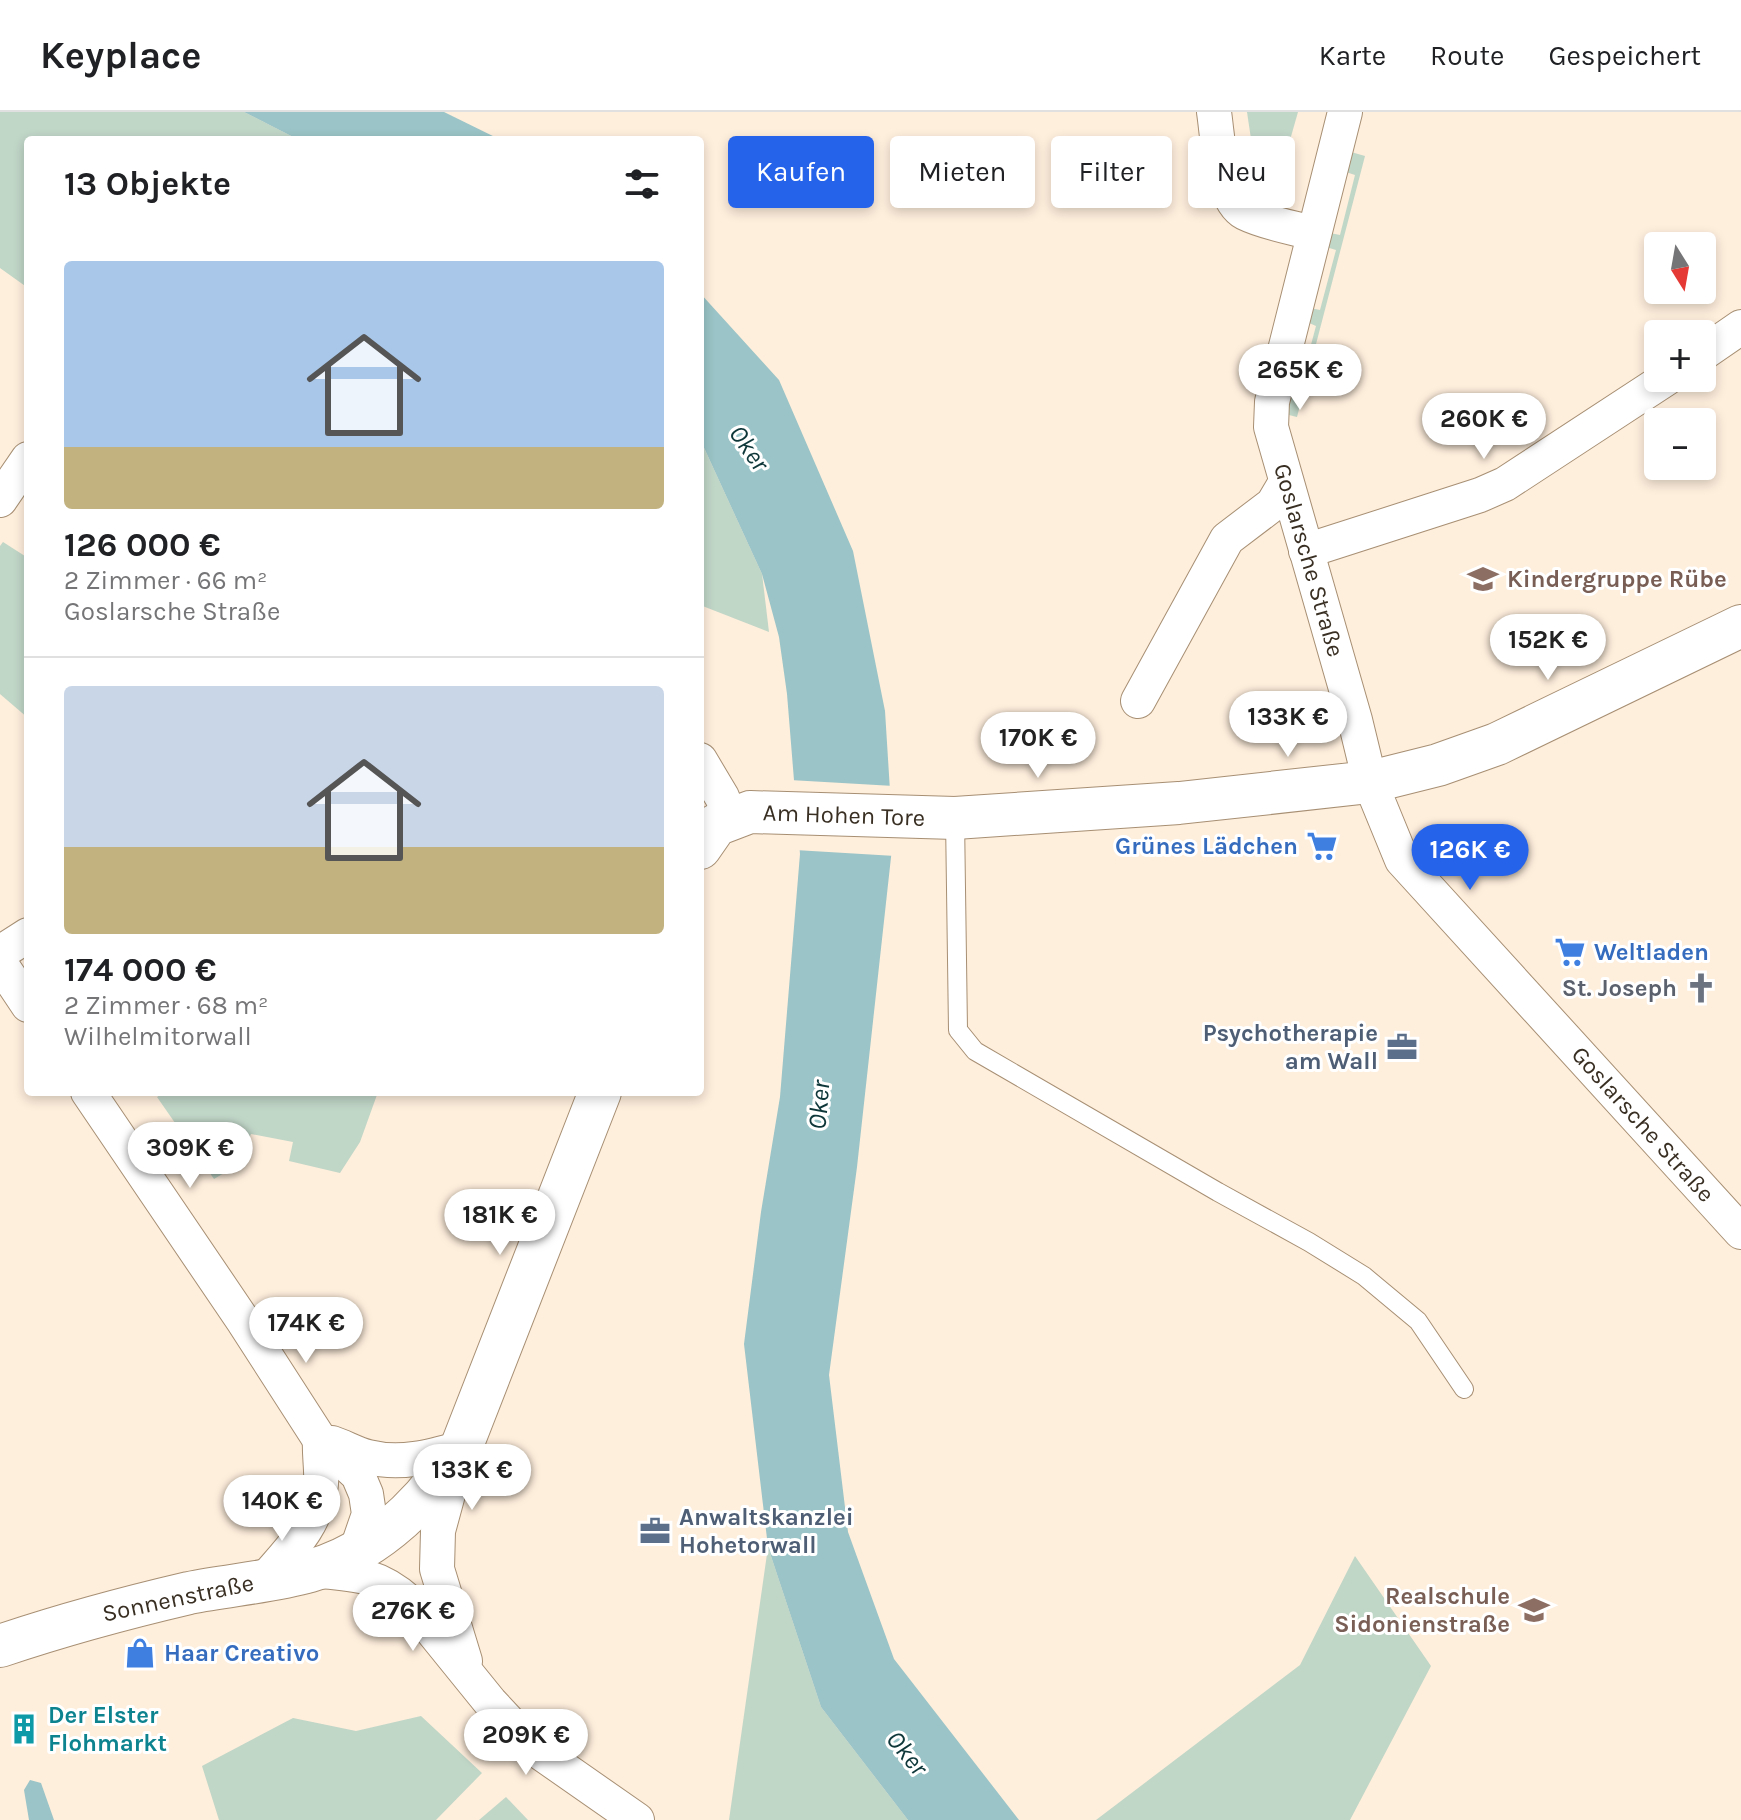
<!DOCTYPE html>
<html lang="de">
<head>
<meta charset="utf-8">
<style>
  body { margin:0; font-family:Karla,sans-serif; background:#f2f2f2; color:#202124; height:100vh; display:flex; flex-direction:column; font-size:30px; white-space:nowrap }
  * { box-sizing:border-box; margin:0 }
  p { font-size:26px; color:#757577 }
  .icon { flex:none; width:44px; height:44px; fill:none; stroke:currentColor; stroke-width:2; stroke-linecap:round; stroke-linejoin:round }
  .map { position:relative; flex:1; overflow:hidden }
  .sheet { position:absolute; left:24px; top:24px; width:680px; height:960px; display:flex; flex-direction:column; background:#fff; border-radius:8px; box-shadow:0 4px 12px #0003 }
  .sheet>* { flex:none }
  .banner { position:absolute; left:728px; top:24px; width:760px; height:72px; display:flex; gap:16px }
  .needle { width:52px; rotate:169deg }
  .controls { position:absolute; left:1644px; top:120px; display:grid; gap:16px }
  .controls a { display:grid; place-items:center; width:72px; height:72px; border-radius:8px; background:#fff; box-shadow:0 4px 12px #0003; font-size:40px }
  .price { position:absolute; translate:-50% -68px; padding:0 18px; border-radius:28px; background:#fff; color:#222; font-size:26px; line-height:52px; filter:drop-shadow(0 2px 4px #0008) }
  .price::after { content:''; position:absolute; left:50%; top:48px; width:24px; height:18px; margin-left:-12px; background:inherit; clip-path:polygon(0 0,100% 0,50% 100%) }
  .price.on { background:#2563eb; color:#fff }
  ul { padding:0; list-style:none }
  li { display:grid; align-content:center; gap:16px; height:424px; padding:0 40px }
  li+li { border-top:2px solid #e0e0e0 }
  li span { display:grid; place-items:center; height:248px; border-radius:8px; color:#555 }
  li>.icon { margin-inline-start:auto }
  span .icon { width:144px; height:144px; fill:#fffc; stroke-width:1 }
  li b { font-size:34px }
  h2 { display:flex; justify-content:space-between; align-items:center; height:96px; padding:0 40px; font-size:34px }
  .pill { padding:0 28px; border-radius:8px; background:#fff; box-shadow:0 4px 12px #0003; font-size:28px; line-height:72px }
  .pill.on { background:#2563eb; color:#fff }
  header { display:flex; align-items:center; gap:48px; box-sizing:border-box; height:112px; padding:0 40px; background:#fff; border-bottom:2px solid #e0e0e0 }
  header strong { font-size:38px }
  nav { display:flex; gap:44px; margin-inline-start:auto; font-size:28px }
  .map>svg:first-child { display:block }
</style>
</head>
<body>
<header>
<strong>Keyplace</strong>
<nav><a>Karte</a><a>Route</a><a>Gespeichert</a></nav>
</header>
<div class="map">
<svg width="1741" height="1708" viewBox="0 0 1741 1708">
  <rect width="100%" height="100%" fill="#feeedc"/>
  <!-- green -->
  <g fill="#c0d6c7">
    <polygon points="0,0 244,0 299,28 28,28 28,176 0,156"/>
    <polygon points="1247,0 1298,0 1282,56 1272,62 1267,62 1254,47"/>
    <polygon points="1351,40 1365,44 1297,305 1285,302 1290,272 1300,274 1316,214 1307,210 1310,196 1320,198 1336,138 1326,135 1330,121 1340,123 1355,63 1346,60"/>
    <polygon points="700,327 762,462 769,520 700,493"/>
    <polygon points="3,430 28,446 28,606 0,582 0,434"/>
    <polygon points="165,980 378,980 360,1030 340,1061 289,1049 293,1030 251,1022 236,1054 214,1067 157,985"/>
    <polygon points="768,1435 821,1595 908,1708 729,1708"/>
    <polygon points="1355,1444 1431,1554 1350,1708 1096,1708 1300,1553"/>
    <polygon points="421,1604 482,1661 436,1708 219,1708 202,1654 293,1606 356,1619"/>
    <polygon points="506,1685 528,1708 479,1708"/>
  </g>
  <!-- water -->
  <g fill="#9ac4c7">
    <polygon points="244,0 444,0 501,28 299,28"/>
    <polygon points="700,181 779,268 853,439 885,599 893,727 857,1055 829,1263 848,1420 894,1547 1019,1708 908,1708 821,1595 768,1435 744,1232 761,1100 780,985 800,742 787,582 779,525 762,462 700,327"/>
    <polygon points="30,1668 41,1671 54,1708 29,1708 24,1678"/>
  </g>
  <!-- pier -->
  <polygon fill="#feeedc" points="790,668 894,674 897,727 895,744 795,738"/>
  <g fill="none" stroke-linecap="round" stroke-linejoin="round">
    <!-- service casing -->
    <g stroke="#a78f73" stroke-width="20">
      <polyline id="service" points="955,706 958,918 975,939 1218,1080 1309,1130 1364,1164 1418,1209 1464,1277"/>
    </g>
    <!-- minor casing -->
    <g stroke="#a78f73" stroke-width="36">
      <g id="minor">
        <path d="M1214,0C1218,26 1220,88 1245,101C1265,111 1291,115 1313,121"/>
        <polyline points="1345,0 1272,290 1271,315 1355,608 1370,670 1402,748 1741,1120"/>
        <polyline points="1702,242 1741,215"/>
        <polyline points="0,388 28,347"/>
        <polyline points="1306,439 1480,383 1505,372 1667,266"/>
        <polyline points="1138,589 1227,427 1273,392 1286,370"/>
        <polyline points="700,648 722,685 731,707"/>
        <polyline points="0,841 28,823"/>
        <polyline points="0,851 28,893"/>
        <polyline points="88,980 244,1210 320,1328 358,1363 366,1382 369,1402 356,1440"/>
        <path d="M332,1331C344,1335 356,1342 368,1345C400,1353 430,1345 461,1336"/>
        <polyline points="457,1349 438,1419 437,1457 465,1549"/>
        <path d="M319,1459C357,1462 379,1463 409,1490L490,1590L531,1634L637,1708"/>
        <path d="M265,1467C290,1438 318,1412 321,1372C322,1357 319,1342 320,1328"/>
      </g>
    </g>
    <!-- tertiary casing -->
    <g stroke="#a78f73" stroke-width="44">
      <g id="tertiary">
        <polyline points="700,736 716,713 750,700 955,706 1179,691 1370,670 1438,653 1497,632 1741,514"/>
        <polyline points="461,1336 600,980"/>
        <path d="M0,1534C62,1513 125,1496 189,1481C229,1473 271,1470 310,1459C370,1442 418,1399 452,1348"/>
      </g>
    </g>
    <!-- service -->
    <use href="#service" stroke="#fff" stroke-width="18"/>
    <!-- minor -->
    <use href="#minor" stroke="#fff" stroke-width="34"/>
    <!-- tertiary -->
    <use href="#tertiary" stroke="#fff" stroke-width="42"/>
  </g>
  <!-- icons -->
  <defs>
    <g id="school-bare" transform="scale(2.4)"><path d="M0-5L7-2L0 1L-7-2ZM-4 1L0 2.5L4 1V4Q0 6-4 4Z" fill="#8d6e63" stroke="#fff" stroke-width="2.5" paint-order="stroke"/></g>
    <g id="supermarket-bare" transform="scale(2.4)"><path d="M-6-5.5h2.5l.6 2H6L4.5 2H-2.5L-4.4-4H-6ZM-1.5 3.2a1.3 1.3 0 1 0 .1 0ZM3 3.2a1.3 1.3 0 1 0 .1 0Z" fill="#3f7fe0" stroke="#fff" stroke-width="2.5" paint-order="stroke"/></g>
    <g id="church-bare" transform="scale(2.4)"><path d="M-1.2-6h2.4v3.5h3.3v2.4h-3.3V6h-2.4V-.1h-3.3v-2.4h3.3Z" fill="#6b7280" stroke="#fff" stroke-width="2.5" paint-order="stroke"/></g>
    <g id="office-bare" transform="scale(2.4)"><path d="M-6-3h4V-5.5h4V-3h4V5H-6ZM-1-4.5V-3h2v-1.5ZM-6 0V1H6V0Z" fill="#5c6f8a" stroke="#fff" stroke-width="2.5" paint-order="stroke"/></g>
    <g id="shop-bare" transform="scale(2.4)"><path d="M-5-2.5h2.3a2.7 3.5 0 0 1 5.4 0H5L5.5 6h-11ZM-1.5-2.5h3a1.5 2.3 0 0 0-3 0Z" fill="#3f7fe0" stroke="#fff" stroke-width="2.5" paint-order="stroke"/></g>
    <g id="building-bare" transform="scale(2.4)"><path d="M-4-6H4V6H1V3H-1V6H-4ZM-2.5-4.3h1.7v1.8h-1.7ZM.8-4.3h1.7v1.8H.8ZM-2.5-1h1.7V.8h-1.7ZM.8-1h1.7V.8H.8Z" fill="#0f9aa8" stroke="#fff" stroke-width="2.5" paint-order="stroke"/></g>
  </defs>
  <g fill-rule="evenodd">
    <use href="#school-bare" x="1483" y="467"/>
    <use href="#supermarket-bare" x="1322" y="734"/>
    <use href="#supermarket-bare" x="1570" y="840"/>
    <use href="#church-bare" x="1701" y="876"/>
    <use href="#office-bare" x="1402" y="935"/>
    <use href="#office-bare" x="655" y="1419"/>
    <use href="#school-bare" x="1534" y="1498"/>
    <use href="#shop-bare" x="140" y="1541"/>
    <use href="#building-bare" x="24" y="1617"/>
  </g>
  <g text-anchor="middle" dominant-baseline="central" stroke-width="6" stroke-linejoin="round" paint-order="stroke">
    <!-- street labels -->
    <g font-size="24" fill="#392f23" stroke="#fff">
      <text transform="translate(1309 448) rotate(74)">Goslarsche Straße</text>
      <text transform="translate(844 703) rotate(2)">Am Hohen Tore</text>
      <text transform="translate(1643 1012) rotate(48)">Goslarsche Straße</text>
      <text transform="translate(178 1486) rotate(-12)">Sonnenstraße</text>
    </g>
    <!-- education labels -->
    <g font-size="24" font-weight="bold" fill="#785e54" stroke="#fff" text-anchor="start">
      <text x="1507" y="467">Kindergruppe Rübe</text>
      <text x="1510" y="1484" text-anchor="end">Realschule<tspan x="1510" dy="28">Sidonienstraße</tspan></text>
    </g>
    <!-- shop labels -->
    <g font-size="24" font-weight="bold" fill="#366cbe" stroke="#fff" text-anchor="start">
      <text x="1298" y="734" text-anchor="end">Grünes Lädchen</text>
      <text x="1594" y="840">Weltladen</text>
      <text x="164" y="1541">Haar Creativo</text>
    </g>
    <!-- worship labels -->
    <g font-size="24" font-weight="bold" fill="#5b616d" stroke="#fff" text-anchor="end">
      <text x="1677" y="876">St. Joseph</text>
    </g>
    <!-- service labels -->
    <g font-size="24" font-weight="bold" fill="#4e5e75" stroke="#fff" text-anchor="end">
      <text x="1378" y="921">Psychotherapie<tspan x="1378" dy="28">am Wall</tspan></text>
      <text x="679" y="1405" text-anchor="start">Anwaltskanzlei<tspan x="679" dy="28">Hohetorwall</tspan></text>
    </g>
    <!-- culture labels -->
    <g font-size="24" font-weight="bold" fill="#0d838f" stroke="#fff" text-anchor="start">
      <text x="48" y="1603">Der Elster<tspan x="48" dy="28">Flohmarkt</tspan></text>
    </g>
    <!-- water labels -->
    <g font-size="26" font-style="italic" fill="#0e373a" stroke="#fff">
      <text transform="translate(749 336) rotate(55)">Oker</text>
      <text transform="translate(819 993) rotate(-85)">Oker</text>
      <text transform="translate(907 1641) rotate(51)">Oker</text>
    </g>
  </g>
</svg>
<div class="controls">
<a><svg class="needle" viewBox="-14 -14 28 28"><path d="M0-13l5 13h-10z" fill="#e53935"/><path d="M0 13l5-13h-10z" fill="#757577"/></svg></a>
<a>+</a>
<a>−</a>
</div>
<b class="price" style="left:1300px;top:300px">265K €</b>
<b class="price" style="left:1484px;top:349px">260K €</b>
<b class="price" style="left:1548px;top:570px">152K €</b>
<b class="price" style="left:1288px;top:647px">133K €</b>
<b class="price" style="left:1038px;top:668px">170K €</b>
<b class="price on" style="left:1470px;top:780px">126K €</b>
<b class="price" style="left:190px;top:1078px">309K €</b>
<b class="price" style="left:500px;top:1145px">181K €</b>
<b class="price" style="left:306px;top:1253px">174K €</b>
<b class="price" style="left:472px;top:1400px">133K €</b>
<b class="price" style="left:282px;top:1431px">140K €</b>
<b class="price" style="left:413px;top:1541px">276K €</b>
<b class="price" style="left:526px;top:1665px">209K €</b>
<div class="banner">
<a class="pill on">Kaufen</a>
<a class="pill">Mieten</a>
<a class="pill">Filter</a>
<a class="pill">Neu</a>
</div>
<section class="sheet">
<h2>13 Objekte<svg class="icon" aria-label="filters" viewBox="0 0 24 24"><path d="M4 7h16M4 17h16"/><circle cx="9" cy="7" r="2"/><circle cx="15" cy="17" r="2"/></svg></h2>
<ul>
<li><span style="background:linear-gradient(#a9c7e8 75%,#c2b280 0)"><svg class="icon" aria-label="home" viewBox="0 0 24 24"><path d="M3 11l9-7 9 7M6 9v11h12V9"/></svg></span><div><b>126 000 €</b><p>2 Zimmer · 66 m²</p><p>Goslarsche Straße</p></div></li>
<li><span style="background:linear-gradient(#c9d6e8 65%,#c2b280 0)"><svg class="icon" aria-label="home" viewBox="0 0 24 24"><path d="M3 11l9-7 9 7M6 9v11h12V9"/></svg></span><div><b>174 000 €</b><p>2 Zimmer · 68 m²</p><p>Wilhelmitorwall</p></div></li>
</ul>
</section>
</div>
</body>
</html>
